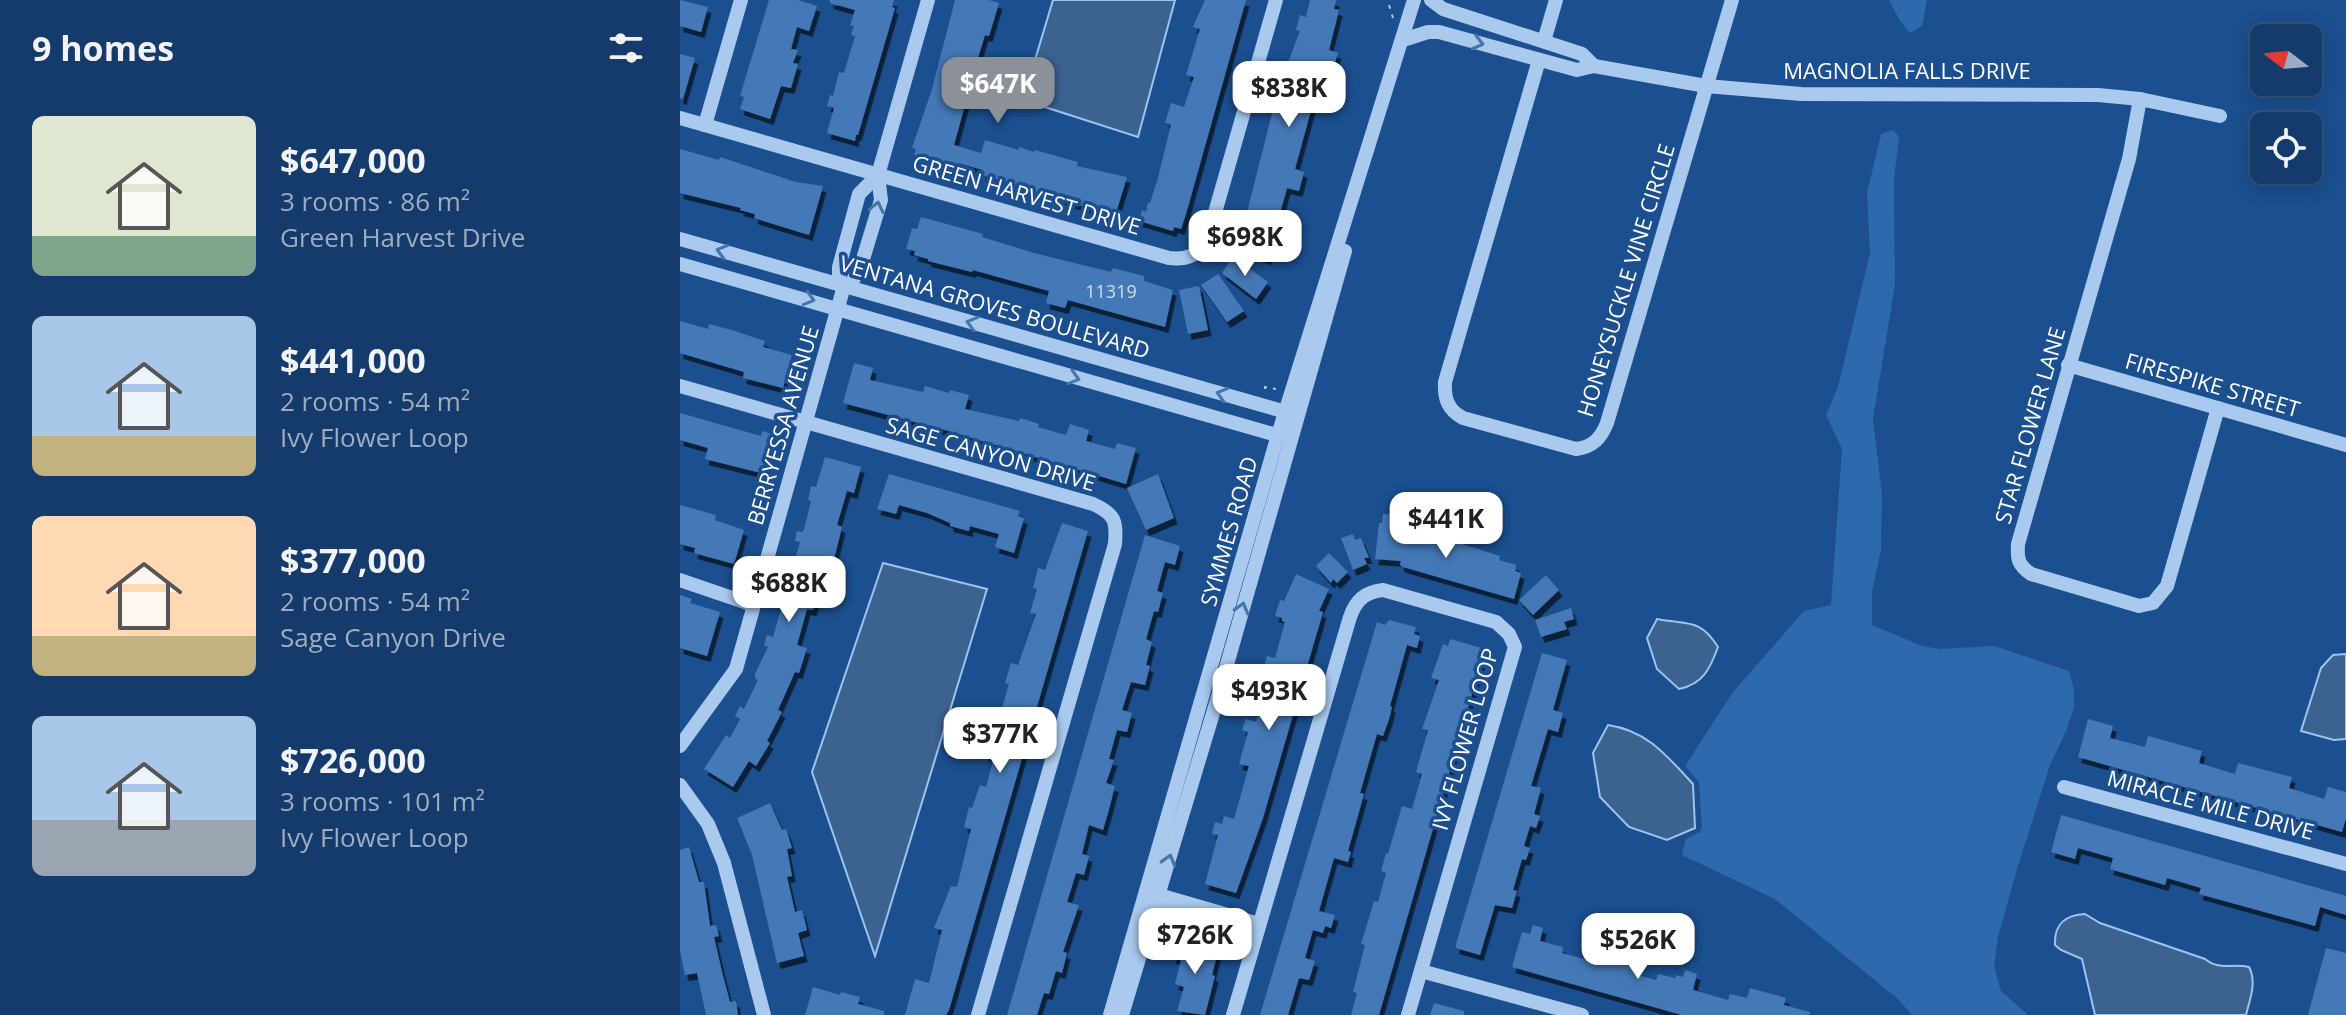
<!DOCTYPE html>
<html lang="en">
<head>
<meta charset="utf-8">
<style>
  body { margin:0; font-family:"Open Sans",sans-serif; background:#214673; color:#f1f3f6; height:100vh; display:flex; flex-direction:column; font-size:30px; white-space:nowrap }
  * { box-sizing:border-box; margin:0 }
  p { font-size:26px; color:#9dadc1 }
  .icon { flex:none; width:44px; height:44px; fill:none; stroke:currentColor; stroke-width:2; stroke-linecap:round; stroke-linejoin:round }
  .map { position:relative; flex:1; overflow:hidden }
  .panel { display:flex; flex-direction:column; background:#143b6b; width:680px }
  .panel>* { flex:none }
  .needle { width:52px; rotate:286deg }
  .tools { position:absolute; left:1570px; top:24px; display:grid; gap:16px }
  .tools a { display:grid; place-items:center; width:72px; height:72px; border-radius:12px; background:#143b6b; box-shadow:0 4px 20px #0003,0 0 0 2px #33557e; font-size:40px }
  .price { position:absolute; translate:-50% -68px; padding:0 18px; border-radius:16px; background:#fff; color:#222; font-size:26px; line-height:52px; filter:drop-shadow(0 2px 4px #0008) }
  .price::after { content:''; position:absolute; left:50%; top:48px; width:24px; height:18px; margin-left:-12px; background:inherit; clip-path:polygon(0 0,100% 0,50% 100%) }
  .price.current { background:#8c9099; color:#fff }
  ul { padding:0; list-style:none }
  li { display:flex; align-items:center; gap:24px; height:200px; padding:0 32px }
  li span { display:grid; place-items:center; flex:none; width:224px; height:160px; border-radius:12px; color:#555 }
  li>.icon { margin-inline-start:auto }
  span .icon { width:96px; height:96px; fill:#fffc; stroke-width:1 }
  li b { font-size:34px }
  h2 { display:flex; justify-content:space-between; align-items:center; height:96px; padding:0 32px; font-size:34px }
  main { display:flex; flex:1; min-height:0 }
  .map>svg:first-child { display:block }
</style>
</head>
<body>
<main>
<section class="panel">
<h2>9 homes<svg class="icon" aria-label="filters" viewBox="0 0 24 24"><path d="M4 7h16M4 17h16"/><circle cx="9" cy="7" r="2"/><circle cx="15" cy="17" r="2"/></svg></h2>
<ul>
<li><span style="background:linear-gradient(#dfe7d0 75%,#7fa58c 0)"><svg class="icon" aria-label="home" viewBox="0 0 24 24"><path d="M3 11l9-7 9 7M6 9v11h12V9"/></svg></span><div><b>$647,000</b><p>3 rooms · 86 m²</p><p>Green Harvest Drive</p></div></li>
<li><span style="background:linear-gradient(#a9c7e8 75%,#c2b280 0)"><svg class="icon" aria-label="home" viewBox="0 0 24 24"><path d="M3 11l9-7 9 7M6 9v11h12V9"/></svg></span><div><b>$441,000</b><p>2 rooms · 54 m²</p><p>Ivy Flower Loop</p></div></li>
<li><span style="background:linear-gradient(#ffd9b3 75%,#c2b280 0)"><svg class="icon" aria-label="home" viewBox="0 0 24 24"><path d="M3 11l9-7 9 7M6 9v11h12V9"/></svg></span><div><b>$377,000</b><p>2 rooms · 54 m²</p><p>Sage Canyon Drive</p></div></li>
<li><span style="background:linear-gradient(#a9c7e8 65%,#9aa5b1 0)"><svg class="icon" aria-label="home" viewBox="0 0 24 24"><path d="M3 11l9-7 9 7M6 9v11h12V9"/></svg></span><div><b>$726,000</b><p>3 rooms · 101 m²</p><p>Ivy Flower Loop</p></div></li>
</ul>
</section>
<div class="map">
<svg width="1666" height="1015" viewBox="0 0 1666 1015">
  <defs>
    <filter id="shadow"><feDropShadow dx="3.5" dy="6" stdDeviation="0" flood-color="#0009"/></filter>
  </defs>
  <rect width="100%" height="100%" fill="#1b4f8f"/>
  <!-- green -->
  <g fill="#2e69ad">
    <polygon points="1209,0 1247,0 1242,26 1230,33 1220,21"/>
    <polygon points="1213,130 1219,137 1214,178 1215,284 1193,419 1202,496 1201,549 1192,592 1192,625 1242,646 1259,649 1314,646 1389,671 1394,690 1394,707 1387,729 1370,765 1337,869 1318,937 1314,967 1321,991 1348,1015 1232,1015 1218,999 1095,899 1002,855 1006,839 1020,832 1022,828 1019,782 1005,766 1053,692 1124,611 1151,605 1162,449 1146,415 1158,387 1190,253 1187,193 1201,134"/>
  </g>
  <!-- water -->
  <g fill="#3c6290" stroke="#9cc4f0" stroke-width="2">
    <polygon points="373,0 495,0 458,137 343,100"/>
    <polygon points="203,563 307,589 195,956 132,772"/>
    <path d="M977,619C1008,625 1020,618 1038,647C1030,669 1023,684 999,689L977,669L967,638Z"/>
    <polygon points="1666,654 1666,739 1654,740 1621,731 1641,668 1653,655"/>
    <path d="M928,725C968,731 987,756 1013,784L1015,828L987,840L949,827L920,797L913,753Z"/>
    <path d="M1405,914L1420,923L1525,959C1540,971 1551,963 1569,967C1577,982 1570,999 1566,1015H1415L1402,959L1381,950L1375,945C1374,923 1386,915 1405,914Z"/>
  </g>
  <!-- building -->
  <g fill="#4478b7" filter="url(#shadow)">
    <polygon points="0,0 28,7 21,32 0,26"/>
    <polygon points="89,0 118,0 137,6 129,31 117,27 111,49 118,50 113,63 118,64 111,88 101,86 90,119 60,109 64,97 60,96"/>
    <polygon points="150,0 214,0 212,7 215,8 178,135 176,135 175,141 147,133 154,108 147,106 150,95 153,96 159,72 164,73 175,36 171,35 174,26 170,25 175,10 150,3"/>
    <polygon points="275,0 309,0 319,3 309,36 305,35 293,74 301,76 295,96 288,94 274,145 301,153 305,140 339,150 339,147 354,152 355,150 398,162 397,166 447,177 435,216 302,175 303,170 278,163 276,167 234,155 236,149 232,148 252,89"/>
    <polygon points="525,0 566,0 506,214 501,229 494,227 493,231 459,221 462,210 466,212 468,203 470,203 478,178 491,124 485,123 491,103 504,107 514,77 506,75 520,29 513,27"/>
    <polygon points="630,0 656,0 654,9 659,10 649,50 658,53 652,72 645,70 638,93 636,92 615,169 624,172 619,191 607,188 599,217 608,219 603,238 595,236 588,259 553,249 568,208 599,86 620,31 616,30 620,15 626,17"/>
    <polygon points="0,54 15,58 3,99 0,98"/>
    <polygon points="0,149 39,160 40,157 116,182 143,186 129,235 74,218 75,214 60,210 61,208 0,193"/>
    <polygon points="241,217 303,234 302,237 354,253 431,272 433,268 464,276 464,281 493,290 485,327 388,300 385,308 366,303 369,291 293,270 292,272 248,261 248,259 234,255 235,251 226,249 232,228 237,229"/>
    <polygon points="553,257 588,282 576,299 542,273"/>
    <polygon points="538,274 564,311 547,322 521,285"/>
    <polygon points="519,286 528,330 508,334 499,290"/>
    <polygon points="0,321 28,329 29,324 55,331 85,341 83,347 112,355 103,388 63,378 64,372 0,353"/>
    <polygon points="174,363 193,368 190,380 243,392 245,386 269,393 270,390 289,395 285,409 339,421 340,418 359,424 358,427 386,435 390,424 409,430 406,441 435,449 437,443 456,448 446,484 265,430 163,403"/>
    <polygon points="0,413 81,436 82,431 92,434 81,473 25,459 28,448 0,440"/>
    <polygon points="145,457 181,467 174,493 167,491 157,525 162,527 148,583 142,581 133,610 127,609 117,645 127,648 119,673 115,672 98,710 102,712 87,741 90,743 76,766 69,761 53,787 24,769 46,735 50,738 60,719 55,716 60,706 64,709 78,680 75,678 75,674 88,647 84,645 87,635 93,637 120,542 115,541 117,531 122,532 124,529 131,501 128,500 131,486 136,487"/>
    <polygon points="209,474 340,511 338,516 344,518 334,553 315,547 319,534 290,526 289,531 270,526 270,523 247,513 219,505 216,514 197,509"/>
    <polygon points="478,474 494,518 466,530 447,488"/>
    <polygon points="0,505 36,515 35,520 64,530 54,564 14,553 15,548 0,544"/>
    <polygon points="703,514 720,515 718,531 758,543 759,537 773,541 820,556 819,560 836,565 835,571 841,573 834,599 723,567 720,565 721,561 695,559 699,523 702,523"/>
    <polygon points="382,523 408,531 269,1010 266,1015 225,1015 235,979 249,983 262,930 254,928 271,886 277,887 291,829 284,827 289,807 292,808 300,785 306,787 314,758 305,755 310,736 320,739 328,710 322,708 329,684 325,683 331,663 338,665 356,614 350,613 357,589 353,588 358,568 365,570"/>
    <polygon points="673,534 675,540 681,538 689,558 684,558 687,564 673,570 661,538"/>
    <polygon points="465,535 500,546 495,565 485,562 477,591 483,593 478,612 474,611 466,639 472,642 466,665 470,666 465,685 451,682 442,710 452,713 447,732 437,730 429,759 434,760 426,783 435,786 428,813 423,830 409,825 402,854 409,856 404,875 396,873 387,902 399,905 383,952 387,953 382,973 376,971 369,994 364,993 357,1015 327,1015"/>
    <polygon points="649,553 668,572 657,583 653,579 651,583 636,566"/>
    <polygon points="616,574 649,589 639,611 643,612 583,818 556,893 525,884 538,835 532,834 535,822 542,824 544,816 554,819 569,766 559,764 568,732 562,730 566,719 576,722 590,669 584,667 587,656 595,658 605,622 602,621 602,618 595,616 600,600 604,601"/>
    <polygon points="866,575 879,590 853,615 839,600"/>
    <polygon points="0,595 12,599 10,603 40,612 27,656 0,648"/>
    <polygon points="891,608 894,619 884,622 887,629 861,637 855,620"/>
    <polygon points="709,620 736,627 734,634 740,636 737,648 727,645 710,706 712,707 709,719 703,736 697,734 680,793 684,794 668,851 671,852 668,862 654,858 639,911 655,915 651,928 645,926 643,933 633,930 625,958 635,961 629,980 619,978 608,1015 580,1015 697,622 705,625"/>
    <polygon points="770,639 805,649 699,1015 671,1015 677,993 673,992 685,945 681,944 694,901 698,902 706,873 701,871 706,853 708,854 722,806 732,809 742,774 736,772 748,730 742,729 759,680 751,678 763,644 768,646"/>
    <polygon points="862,653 887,660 873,710 883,713 878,732 868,729 851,786 861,788 854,814 860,816 856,828 850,826 844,846 850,848 846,860 842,859 833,890 837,891 832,908 815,905 800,955 776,948 776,944"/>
    <polygon points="1408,719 1433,726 1430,738 1465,747 1468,736 1522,751 1519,763 1555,774 1558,763 1612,777 1609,788 1644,799 1648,787 1666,792 1666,818 1662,832 1398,757"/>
    <polygon points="90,803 102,830 106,829 112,848 107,849 112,876 107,877 115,912 122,910 127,930 118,933 124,956 97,963 72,855 57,818"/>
    <polygon points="1381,815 1666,896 1666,915 1640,907 1635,926 1519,894 1521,888 1487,878 1485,885 1430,869 1433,858 1398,848 1395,859 1371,852"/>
    <polygon points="9,847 19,882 24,882 30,926 36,925 39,936 34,937 42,972 50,1002 56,1001 58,1015 26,1015 17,973 5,975 0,951 0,850"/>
    <polygon points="853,925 863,928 860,941 883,947 882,953 911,961 916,945 939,951 940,949 955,953 953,963 957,964 954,974 976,980 978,974 995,978 996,975 1003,977 1005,970 1017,974 1013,990 1048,1000 1050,994 1067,998 1070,988 1106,998 1104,1005 1130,1012 1129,1015 1002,1015 832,967 842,932 850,934"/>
    <polygon points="504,940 538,951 532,975 535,976 525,1015 497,1011 504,987 495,984 501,960 492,958 496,946 502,948"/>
    <polygon points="1646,948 1666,953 1666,1015 1628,1015"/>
    <polygon points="133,987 160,995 161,992 180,997 178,1004 204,1011 204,1015 125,1015"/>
    <polygon points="754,1003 784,1011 784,1015 750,1015"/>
  </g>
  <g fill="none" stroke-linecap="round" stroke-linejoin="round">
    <!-- path -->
    <g stroke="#a9c9ee" stroke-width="2" stroke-dasharray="4 6" stroke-linecap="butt">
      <polyline points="709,5 713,18"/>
      <polyline points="585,389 585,387 596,389"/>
    </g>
    <!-- minor -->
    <g stroke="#a9c9ee" stroke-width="14">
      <polyline points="751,0 763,9 902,54 914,66"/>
      <polyline points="723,40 748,32 759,32 897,70 914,66 1026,86 1121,94 1418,95 1460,99 1540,116"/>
      <polyline points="864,41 876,0"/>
      <path d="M859,60L765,382C764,399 768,410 783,418L896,449C913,447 921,438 927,423L1052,0"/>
      <path d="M1460,99L1449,159L1338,544C1337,559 1338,565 1351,574L1459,606L1473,603L1487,586L1538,408"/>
      <path d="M0,118L489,258C509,260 519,255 528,237L596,0"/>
      <polyline points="25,125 61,0"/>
      <polyline points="0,239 613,414"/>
      <polyline points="0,264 607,438"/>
      <polyline points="164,286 159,279 159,267 179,194 198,175"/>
      <polyline points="1388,365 1666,445"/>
      <path d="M0,386L413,504C435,514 437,521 435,544L298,1015"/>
      <polyline points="0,580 73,605"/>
      <polyline points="0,746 56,669 164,286 171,283 180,269 201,200 198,175 248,0"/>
      <polyline points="0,785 28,824 44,863 84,1015"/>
      <polyline points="1384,787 1666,864"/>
      <polyline points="472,893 579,924"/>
      <polyline points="469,905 576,936"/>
      <polyline points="741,971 902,1015"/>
      <polyline points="430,1015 598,435 734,0"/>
      <polyline points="442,1015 534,710 665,251"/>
      <path d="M553,1015L670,617C676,600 685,592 703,590L816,622L829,634L835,647L728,1015"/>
    </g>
  </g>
  <!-- one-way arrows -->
  <defs><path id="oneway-chevron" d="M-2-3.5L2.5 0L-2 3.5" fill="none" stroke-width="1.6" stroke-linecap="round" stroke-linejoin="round" transform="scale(2)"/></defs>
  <g stroke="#4674ac">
    <use href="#oneway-chevron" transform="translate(798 43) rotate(15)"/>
    <use href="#oneway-chevron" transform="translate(197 207) rotate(-78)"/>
    <use href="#oneway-chevron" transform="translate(42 251) rotate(-164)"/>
    <use href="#oneway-chevron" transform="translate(129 299) rotate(16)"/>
    <use href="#oneway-chevron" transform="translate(292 323) rotate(-164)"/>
    <use href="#oneway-chevron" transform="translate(394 378) rotate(16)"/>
    <use href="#oneway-chevron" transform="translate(542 394) rotate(-164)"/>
    <use href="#oneway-chevron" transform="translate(562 608) rotate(-74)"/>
    <use href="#oneway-chevron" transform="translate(489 860) rotate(-74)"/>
  </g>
  <g text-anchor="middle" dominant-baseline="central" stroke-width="7" stroke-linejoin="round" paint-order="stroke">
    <!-- number labels -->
    <g font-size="18" fill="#d0dded">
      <text x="431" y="291">11319</text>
    </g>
    <!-- street labels -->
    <g font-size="22" fill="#fff" stroke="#1b4f8f">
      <text x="1227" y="70">MAGNOLIA FALLS DRIVE</text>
      <text transform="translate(347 194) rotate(16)">GREEN HARVEST DRIVE</text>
      <text transform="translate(945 280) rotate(-73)">HONEYSUCKLE VINE CIRCLE</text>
      <text transform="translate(315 306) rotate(16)">VENTANA GROVES BOULEVARD</text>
      <text transform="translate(1533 384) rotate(16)">FIRESPIKE STREET</text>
      <text transform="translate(102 425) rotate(-74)">BERRYESSA AVENUE</text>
      <text transform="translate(1349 425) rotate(-74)">STAR FLOWER LANE</text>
      <text transform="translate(311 453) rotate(16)">SAGE CANYON DRIVE</text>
      <text transform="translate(548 531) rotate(-74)">SYMMES ROAD</text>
      <text transform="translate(784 739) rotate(-74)">IVY FLOWER LOOP</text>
      <text transform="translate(1531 804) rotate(15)">MIRACLE MILE DRIVE</text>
    </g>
  </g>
</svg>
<div class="tools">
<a><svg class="needle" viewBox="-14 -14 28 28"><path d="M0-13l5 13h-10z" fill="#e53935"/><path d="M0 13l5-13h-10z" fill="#9dadc1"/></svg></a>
<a><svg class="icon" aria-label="locate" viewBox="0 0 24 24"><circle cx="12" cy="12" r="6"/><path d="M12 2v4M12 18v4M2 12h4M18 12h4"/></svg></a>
</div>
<b class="price current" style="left:318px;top:125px">$647K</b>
<b class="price" style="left:609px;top:129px">$838K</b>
<b class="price" style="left:565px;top:278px">$698K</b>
<b class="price" style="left:766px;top:560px">$441K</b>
<b class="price" style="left:109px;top:624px">$688K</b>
<b class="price" style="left:589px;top:732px">$493K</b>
<b class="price" style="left:320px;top:775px">$377K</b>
<b class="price" style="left:515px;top:976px">$726K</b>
<b class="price" style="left:958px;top:981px">$526K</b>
</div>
</main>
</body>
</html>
